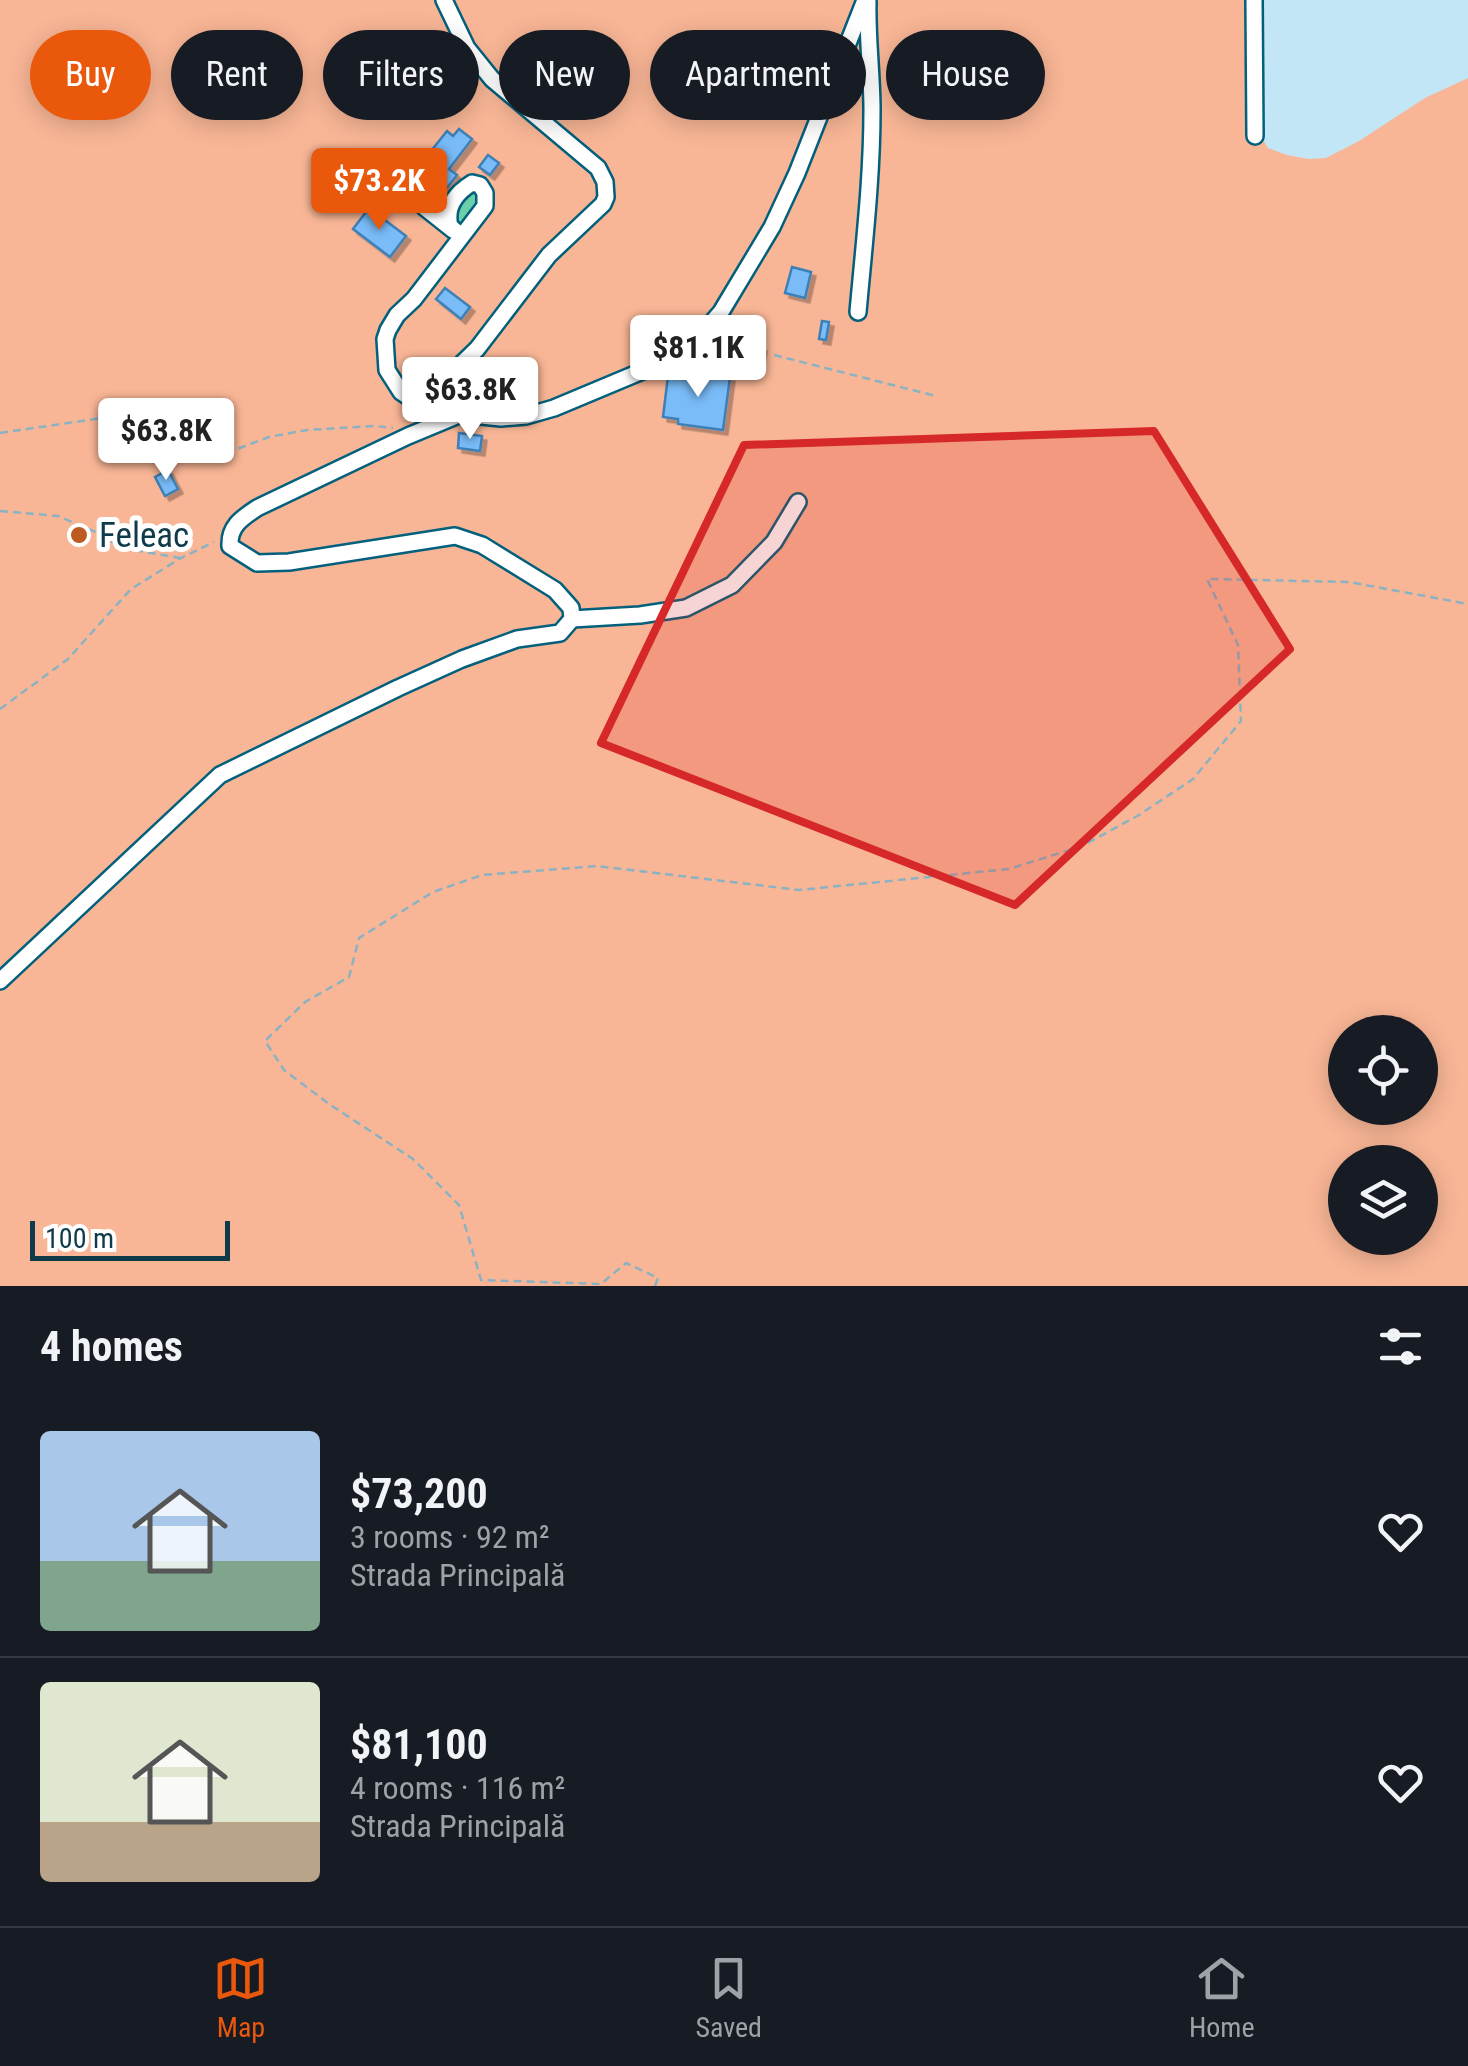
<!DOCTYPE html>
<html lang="en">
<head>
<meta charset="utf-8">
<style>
  body { margin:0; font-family:"Roboto Condensed",sans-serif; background:#20242c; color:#f1f3f6; height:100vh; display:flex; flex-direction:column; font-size:38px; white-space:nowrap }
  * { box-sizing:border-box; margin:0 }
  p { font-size:32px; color:#9ea1a6 }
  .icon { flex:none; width:55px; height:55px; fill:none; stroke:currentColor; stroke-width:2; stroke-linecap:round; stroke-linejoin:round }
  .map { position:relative; height:1286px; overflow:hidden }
  .details { display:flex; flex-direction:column; background:#171b24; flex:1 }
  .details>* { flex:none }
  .hud { position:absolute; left:30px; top:30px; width:1410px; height:90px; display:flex; gap:20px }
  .tools { position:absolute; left:1328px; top:1015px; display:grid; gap:20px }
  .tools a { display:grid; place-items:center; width:110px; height:110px; border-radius:50%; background:#171b24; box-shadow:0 5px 25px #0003; font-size:50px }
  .scale { position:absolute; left:30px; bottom:25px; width:200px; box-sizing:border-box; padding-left:10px; border:5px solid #0e3a4a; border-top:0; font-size:28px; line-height:35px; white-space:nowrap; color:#0e3a4a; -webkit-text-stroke:8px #fff; paint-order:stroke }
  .price { position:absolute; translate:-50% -85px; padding:0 22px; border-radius:10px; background:#fff; color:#222; font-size:32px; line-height:65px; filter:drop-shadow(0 2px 5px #0008) }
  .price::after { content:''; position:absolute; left:50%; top:60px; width:30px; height:22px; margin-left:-15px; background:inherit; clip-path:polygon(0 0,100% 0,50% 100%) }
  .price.current { background:#ea580c; color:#fff }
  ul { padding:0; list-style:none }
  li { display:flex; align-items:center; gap:30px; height:250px; padding:0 40px }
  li+li { border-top:2px solid #363941 }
  li span { display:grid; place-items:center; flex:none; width:280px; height:200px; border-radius:10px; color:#555 }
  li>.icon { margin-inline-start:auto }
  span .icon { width:120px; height:120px; fill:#fffc; stroke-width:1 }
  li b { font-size:42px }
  h2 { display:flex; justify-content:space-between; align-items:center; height:120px; padding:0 40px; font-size:42px }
  .pill { padding:0 35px; border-radius:45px; background:#171b24; box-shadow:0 5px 25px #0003; font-size:35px; line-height:90px }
  .pill.current { background:#ea580c; color:#fff }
  .menu { display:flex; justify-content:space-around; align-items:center; height:140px; border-top:2px solid #363941; background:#171b24; font-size:28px; color:#9ea1a6 }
  .menu a { display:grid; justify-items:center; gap:5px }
  .menu .current { color:#ea580c }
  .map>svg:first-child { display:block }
</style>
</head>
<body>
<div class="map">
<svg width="1468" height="1286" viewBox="0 0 1468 1286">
  <defs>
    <filter id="shadow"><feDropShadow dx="4.5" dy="4.5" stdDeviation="0" flood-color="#0004"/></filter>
  </defs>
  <rect width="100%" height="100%" fill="#c2e6f6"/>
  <!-- green -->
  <path fill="#f9b696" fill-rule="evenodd" d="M0,0H1249L1258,131L1268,148L1287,155L1308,159L1326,158L1359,141L1425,98L1468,78V1286H0ZM1345,1032H1420V1108H1345ZM1345,1162H1420V1238H1345Z"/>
  <!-- water -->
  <path fill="#6bcfa9" d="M474,191L479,194L482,199L466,222L459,223L455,219C457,206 461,196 474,191Z"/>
  <!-- building -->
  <g fill="#79bcf8" stroke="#3e80b7" stroke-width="2.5" filter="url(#shadow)">
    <polygon points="435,73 451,84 443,96 427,85"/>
    <polygon points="459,129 472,139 449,169 457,175 446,189 439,183 432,192 411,176 447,131 453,136"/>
    <polygon points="488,155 499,163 490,175 479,167"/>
    <polygon points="369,208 406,236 390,257 353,229"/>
    <polygon points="792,267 811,272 805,298 785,293"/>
    <polygon points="445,288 470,307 461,319 436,299"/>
    <polygon points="822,321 829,322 826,340 819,339"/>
    <polygon points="724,341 762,347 758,369 719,364"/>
    <polygon points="686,371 730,377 723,430 678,424 678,419 663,417 668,376 684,379"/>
    <polygon points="459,433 482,436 480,451 458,448"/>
    <polygon points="168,470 178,489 165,496 155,477"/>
  </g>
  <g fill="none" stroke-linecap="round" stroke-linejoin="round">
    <!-- minor casing -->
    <g stroke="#03607c" stroke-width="20">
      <g id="minor">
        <polyline points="1254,0 1255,136"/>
        <polyline points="424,207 453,230"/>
        <path d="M461,236L450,226C445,207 456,193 472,183L480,185L485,193V206L414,299L397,315L388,330L385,339L387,370L401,392L422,406L461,414L501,418L526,416L554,408L652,367L677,353L708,327L721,312L772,227L797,173L865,0"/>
        <path d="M858,312C864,245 872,178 872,110C872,74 867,38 868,2"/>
        <polyline points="436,409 445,380 477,349 549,255 603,204 606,197 605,182 598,168 492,79 467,48 444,0"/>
        <polyline points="572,619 640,615 686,608 732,585 774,542 798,502"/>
        <path d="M0,981L220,775L398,688L462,659L517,639L560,633L572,619L571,608L555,590L482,545L455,536L289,562L257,563L230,546C229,526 242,518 257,508L408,436L461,414"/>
      </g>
    </g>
    <!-- path -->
    <g stroke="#8bb2c2" stroke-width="2.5" stroke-dasharray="8 5" stroke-linecap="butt">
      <polyline points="774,355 936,396"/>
      <polyline points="0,433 102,418 169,428 205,450 229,452 269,437 307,430 375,426 393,428"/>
      <polyline points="0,511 58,516 98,533 122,548 180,558"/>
      <polyline points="0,709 68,659 131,589 181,558 214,542"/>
      <polyline points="655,1286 658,1278 626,1263 601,1284 481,1280 459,1205 413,1159 329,1104 284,1070 265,1041 305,1002 349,977 359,938 433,892 482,875 597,866 799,890 1009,869 1082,846 1139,815 1193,779 1241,721 1238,645 1207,579 1349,582 1468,604"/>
    </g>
    <!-- minor -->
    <use href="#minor" stroke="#fff" stroke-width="15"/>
  </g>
  <!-- marked area -->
  <path fill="#d62828" fill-opacity="0.2" stroke="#d62828" stroke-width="8" stroke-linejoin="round" d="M1154,431L1290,649L1015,905L601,743L744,445Z"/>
  <!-- markers -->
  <circle fill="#bd5a21" stroke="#fff" stroke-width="4" cx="79" cy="535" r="10"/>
  <g text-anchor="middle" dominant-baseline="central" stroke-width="10" stroke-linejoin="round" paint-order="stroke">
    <!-- poi labels -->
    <g font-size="35" fill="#0e3a4a" stroke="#fff" text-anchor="start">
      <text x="99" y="535">Feleac</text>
    </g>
  </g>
</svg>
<div class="tools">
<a><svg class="icon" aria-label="locate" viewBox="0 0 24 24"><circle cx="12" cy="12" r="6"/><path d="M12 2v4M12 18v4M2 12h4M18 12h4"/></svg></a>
<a><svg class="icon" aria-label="layers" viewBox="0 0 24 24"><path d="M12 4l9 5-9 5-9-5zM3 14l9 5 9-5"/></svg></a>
</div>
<div class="scale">100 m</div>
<b class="price current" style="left:379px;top:233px">$73.2K</b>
<b class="price" style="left:698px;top:400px">$81.1K</b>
<b class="price" style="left:470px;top:442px">$63.8K</b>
<b class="price" style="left:166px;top:483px">$63.8K</b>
<div class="hud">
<a class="pill current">Buy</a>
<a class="pill">Rent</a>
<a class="pill">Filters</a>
<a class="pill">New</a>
<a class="pill">Apartment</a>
<a class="pill">House</a>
</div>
</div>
<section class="details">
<h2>4 homes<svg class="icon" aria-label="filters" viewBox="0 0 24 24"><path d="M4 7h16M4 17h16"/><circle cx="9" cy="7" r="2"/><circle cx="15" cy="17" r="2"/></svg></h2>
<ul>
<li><span style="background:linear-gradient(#a9c7e8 65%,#7fa58c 0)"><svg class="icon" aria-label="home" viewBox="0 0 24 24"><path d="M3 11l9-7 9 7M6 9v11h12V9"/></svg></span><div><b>$73,200</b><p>3 rooms · 92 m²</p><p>Strada Principală</p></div><svg class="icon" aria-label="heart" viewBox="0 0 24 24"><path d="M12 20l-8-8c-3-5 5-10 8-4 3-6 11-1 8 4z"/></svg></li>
<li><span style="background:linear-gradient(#dfe7d0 70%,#b9a48a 0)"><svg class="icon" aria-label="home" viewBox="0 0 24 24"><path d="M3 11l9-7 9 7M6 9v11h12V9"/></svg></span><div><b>$81,100</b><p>4 rooms · 116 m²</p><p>Strada Principală</p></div><svg class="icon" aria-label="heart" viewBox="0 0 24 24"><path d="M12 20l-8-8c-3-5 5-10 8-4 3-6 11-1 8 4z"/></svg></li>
</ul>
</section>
<nav class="menu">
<a class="current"><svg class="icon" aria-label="map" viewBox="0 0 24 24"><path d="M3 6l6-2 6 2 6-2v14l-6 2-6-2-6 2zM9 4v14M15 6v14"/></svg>Map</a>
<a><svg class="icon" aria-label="saved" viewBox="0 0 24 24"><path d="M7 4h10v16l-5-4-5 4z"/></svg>Saved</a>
<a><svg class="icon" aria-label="home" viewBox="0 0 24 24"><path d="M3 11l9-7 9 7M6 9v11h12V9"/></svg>Home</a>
</nav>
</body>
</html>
